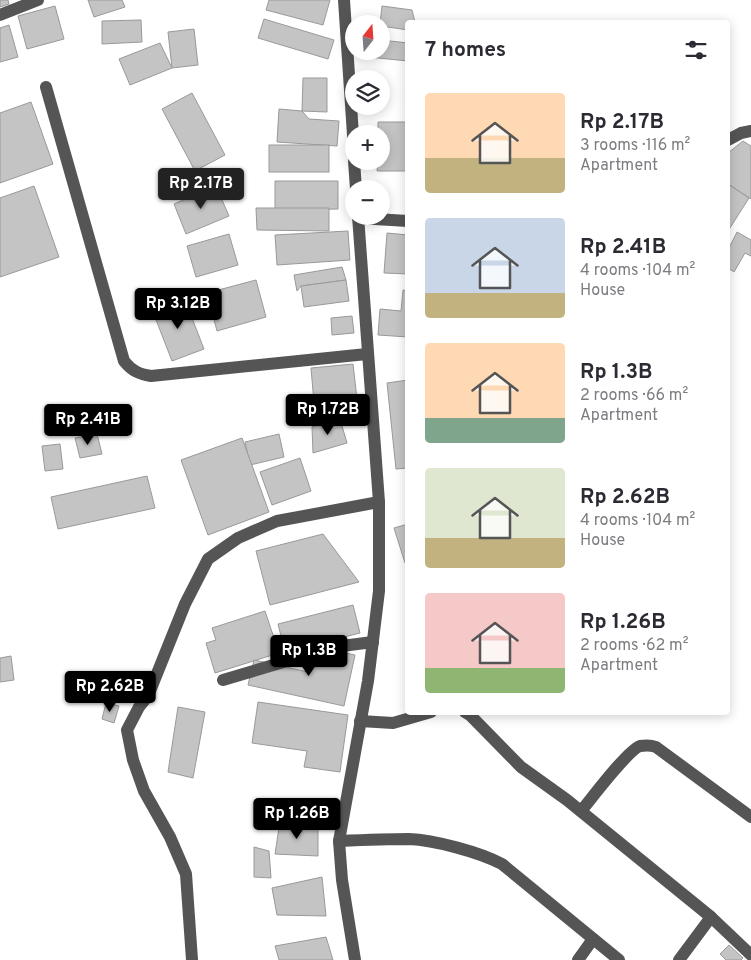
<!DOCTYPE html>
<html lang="en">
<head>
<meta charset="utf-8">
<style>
  body { margin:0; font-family:Overpass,sans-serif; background:#f7f7f7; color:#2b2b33; height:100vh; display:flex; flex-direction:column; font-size:19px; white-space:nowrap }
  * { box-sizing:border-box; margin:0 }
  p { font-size:16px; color:#7c7c81 }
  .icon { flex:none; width:28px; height:28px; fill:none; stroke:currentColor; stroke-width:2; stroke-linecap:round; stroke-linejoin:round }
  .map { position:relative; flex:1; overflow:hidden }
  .drawer { position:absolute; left:405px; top:20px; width:325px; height:695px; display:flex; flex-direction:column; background:#fff; border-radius:5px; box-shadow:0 2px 12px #0003 }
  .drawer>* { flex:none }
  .needle { width:32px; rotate:17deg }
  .buttons { position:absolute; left:345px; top:15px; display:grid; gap:10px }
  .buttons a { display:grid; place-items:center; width:45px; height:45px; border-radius:50%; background:#fff; box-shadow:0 2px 12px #0003; font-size:25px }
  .price { position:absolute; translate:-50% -42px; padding:0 11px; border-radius:5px; background:#000; color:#fff; font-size:16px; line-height:32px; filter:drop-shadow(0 1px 2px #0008) }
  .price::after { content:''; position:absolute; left:50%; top:30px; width:15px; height:11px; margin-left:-8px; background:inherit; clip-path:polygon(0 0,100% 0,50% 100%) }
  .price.current { background:#222; color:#fff }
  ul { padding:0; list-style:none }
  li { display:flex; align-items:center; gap:15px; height:125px; padding:0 20px }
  li span { display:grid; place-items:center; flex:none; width:140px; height:100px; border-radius:5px; color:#555 }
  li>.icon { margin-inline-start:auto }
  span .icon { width:60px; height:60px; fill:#fffc; stroke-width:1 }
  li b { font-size:21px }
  h2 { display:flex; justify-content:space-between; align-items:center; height:60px; padding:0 20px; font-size:21px }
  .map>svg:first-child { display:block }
</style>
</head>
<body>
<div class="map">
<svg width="751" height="960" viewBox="0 0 751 960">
  <rect width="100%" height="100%" fill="#fff"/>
  <!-- building -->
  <g fill="#c4c4c4" stroke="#999">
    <polygon points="0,0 8,0 9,4 0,7"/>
    <polygon points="88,0 122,0 125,7 94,17"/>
    <polygon points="269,0 330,0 323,25 266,10"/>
    <polygon points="55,6 64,39 27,49 18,16"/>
    <polygon points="382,6 412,10 415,22 408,22 408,30 381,26 381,24 380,24"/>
    <polygon points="264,19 334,40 328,59 258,38"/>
    <polygon points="141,20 142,42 102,44 102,21"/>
    <polygon points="9,25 18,57 0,62 0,28"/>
    <polygon points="194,29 198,65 172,68 168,32"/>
    <polygon points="381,40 408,43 408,61 368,57 367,51 381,51"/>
    <polygon points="160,43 172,68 130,85 119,59"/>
    <polygon points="303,78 327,78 327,112 302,111"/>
    <polygon points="192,93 225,155 195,171 162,109"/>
    <polygon points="31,102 53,164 0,183 0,113"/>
    <polygon points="279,109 302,111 309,119 339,121 337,146 277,142"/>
    <polygon points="378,122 408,122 408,171 377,171 378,161 381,161 381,134 378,134"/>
    <polygon points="743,141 751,146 751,199 728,184 728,153"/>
    <rect x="269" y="145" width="60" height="27"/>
    <polygon points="275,181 338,181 338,209 275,210"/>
    <polygon points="728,184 749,198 728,231"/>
    <polygon points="34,186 59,257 0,277 0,198"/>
    <polygon points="216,186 229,216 186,234 174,204"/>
    <polygon points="256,208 329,208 329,231 257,230"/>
    <polygon points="348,231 350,260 277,265 275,235"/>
    <polygon points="737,232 751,240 751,256 745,253 734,272 728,268 728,250"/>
    <polygon points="387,233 408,235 408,274 384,273"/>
    <polygon points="229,234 238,265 196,277 187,246"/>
    <polygon points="342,267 346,280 301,286 297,291 294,275"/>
    <polygon points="256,280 266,317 217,331 207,293"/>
    <polygon points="346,280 349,301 304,307 301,286"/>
    <polygon points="403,290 408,291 408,337 378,335 380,309 401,311"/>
    <polygon points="728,299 729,299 728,363"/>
    <polygon points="185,300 204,349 172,361 153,312"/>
    <polygon points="352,316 354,333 332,335 331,318"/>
    <polygon points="353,364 357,399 314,403 311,368"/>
    <polygon points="408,380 408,468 396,469 387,383"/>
    <polygon points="340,419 347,443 313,453 312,427"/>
    <polygon points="97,434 102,454 80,458 75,438"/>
    <polygon points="279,434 284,457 250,465 245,442"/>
    <polygon points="242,438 269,512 208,535 181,460"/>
    <polygon points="60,444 63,469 45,471 42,446"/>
    <polygon points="300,458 311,491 272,505 260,472"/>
    <polygon points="147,476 155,508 58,529 51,497"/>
    <polygon points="408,524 408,563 405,563 394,528"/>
    <polygon points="323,534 359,582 270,605 256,551"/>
    <polygon points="353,605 360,633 285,652 278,624"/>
    <polygon points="265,611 279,653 215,673 206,643 216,640 212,628"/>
    <polygon points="313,646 355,655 344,706 248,685 254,660 308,672"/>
    <polygon points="11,656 14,680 0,682 0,658"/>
    <polygon points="258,702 348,715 340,772 304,767 307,751 252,743"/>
    <polygon points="106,703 119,706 114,723 102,719"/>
    <polygon points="178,707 205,712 193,778 168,772"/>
    <polygon points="280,821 318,828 318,856 275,854"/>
    <polygon points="254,847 269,851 271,878 254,877"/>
    <polygon points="322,877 326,916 277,915 272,888"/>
    <polygon points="326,937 333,960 279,960 275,946"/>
    <polygon points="729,945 743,958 741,960 726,960 720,954"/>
  </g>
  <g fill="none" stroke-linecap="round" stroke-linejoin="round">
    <!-- minor -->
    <g stroke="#555" stroke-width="12">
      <polyline points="344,0 354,150"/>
      <polyline points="0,15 38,0"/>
      <path d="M46,87L124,361C132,371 139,374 151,376L367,354"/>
      <polyline points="728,140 741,133 751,131"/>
      <polyline points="354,161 356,189"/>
      <polyline points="358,218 408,221"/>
      <polyline points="223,680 334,647 373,642"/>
      <polyline points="465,712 470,715 521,767 567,800 711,917 751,955"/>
      <polyline points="360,721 393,723 431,712"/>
      <path d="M581,811C592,798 627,751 640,746C646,745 651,745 656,747L751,817"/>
      <path d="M339,841C362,840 386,839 409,839C434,840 479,852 502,864L619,960"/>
      <polyline points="192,960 186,874 170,837 144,791 133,760 127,730 139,707 148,696 185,604 208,559 238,538 277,521 379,502"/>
      <polyline points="355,960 342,880 339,841 368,681 379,591 379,502 358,216"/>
      <polyline points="578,960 593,939"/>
      <polyline points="679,960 711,917"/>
    </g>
  </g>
</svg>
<div class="buttons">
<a><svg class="needle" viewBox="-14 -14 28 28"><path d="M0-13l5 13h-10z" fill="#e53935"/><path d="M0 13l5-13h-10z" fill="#7c7c81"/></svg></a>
<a><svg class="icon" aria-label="layers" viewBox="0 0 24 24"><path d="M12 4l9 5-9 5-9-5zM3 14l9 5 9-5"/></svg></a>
<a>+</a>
<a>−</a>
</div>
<b class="price current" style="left:201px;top:210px">Rp 2.17B</b>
<b class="price" style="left:178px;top:330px">Rp 3.12B</b>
<b class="price" style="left:328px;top:436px">Rp 1.72B</b>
<b class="price" style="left:88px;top:446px">Rp 2.41B</b>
<b class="price" style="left:309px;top:677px">Rp 1.3B</b>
<b class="price" style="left:110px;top:713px">Rp 2.62B</b>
<b class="price" style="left:297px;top:840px">Rp 1.26B</b>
<section class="drawer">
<h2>7 homes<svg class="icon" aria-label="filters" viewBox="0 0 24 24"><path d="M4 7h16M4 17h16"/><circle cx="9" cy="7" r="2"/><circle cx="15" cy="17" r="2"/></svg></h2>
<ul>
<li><span style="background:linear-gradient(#ffd9b3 65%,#c2b280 0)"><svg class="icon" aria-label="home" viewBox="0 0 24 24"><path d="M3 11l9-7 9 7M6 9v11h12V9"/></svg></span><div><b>Rp 2.17B</b><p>3 rooms · 116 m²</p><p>Apartment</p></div></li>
<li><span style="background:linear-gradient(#c9d6e8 75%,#c2b280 0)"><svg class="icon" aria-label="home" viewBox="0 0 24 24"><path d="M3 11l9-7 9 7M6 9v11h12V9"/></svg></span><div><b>Rp 2.41B</b><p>4 rooms · 104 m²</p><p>House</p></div></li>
<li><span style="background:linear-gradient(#ffd9b3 75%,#7fa58c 0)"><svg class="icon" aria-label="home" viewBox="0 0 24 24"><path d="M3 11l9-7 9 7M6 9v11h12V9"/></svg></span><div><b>Rp 1.3B</b><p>2 rooms · 66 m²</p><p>Apartment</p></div></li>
<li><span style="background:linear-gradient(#dfe7d0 70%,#c2b280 0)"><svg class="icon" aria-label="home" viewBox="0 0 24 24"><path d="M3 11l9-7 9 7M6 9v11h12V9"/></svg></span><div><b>Rp 2.62B</b><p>4 rooms · 104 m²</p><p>House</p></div></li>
<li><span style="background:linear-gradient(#f6c9c9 75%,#8fb573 0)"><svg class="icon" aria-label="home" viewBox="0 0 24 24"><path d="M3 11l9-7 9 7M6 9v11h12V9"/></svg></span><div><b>Rp 1.26B</b><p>2 rooms · 62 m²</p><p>Apartment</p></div></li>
</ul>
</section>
</div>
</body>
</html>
